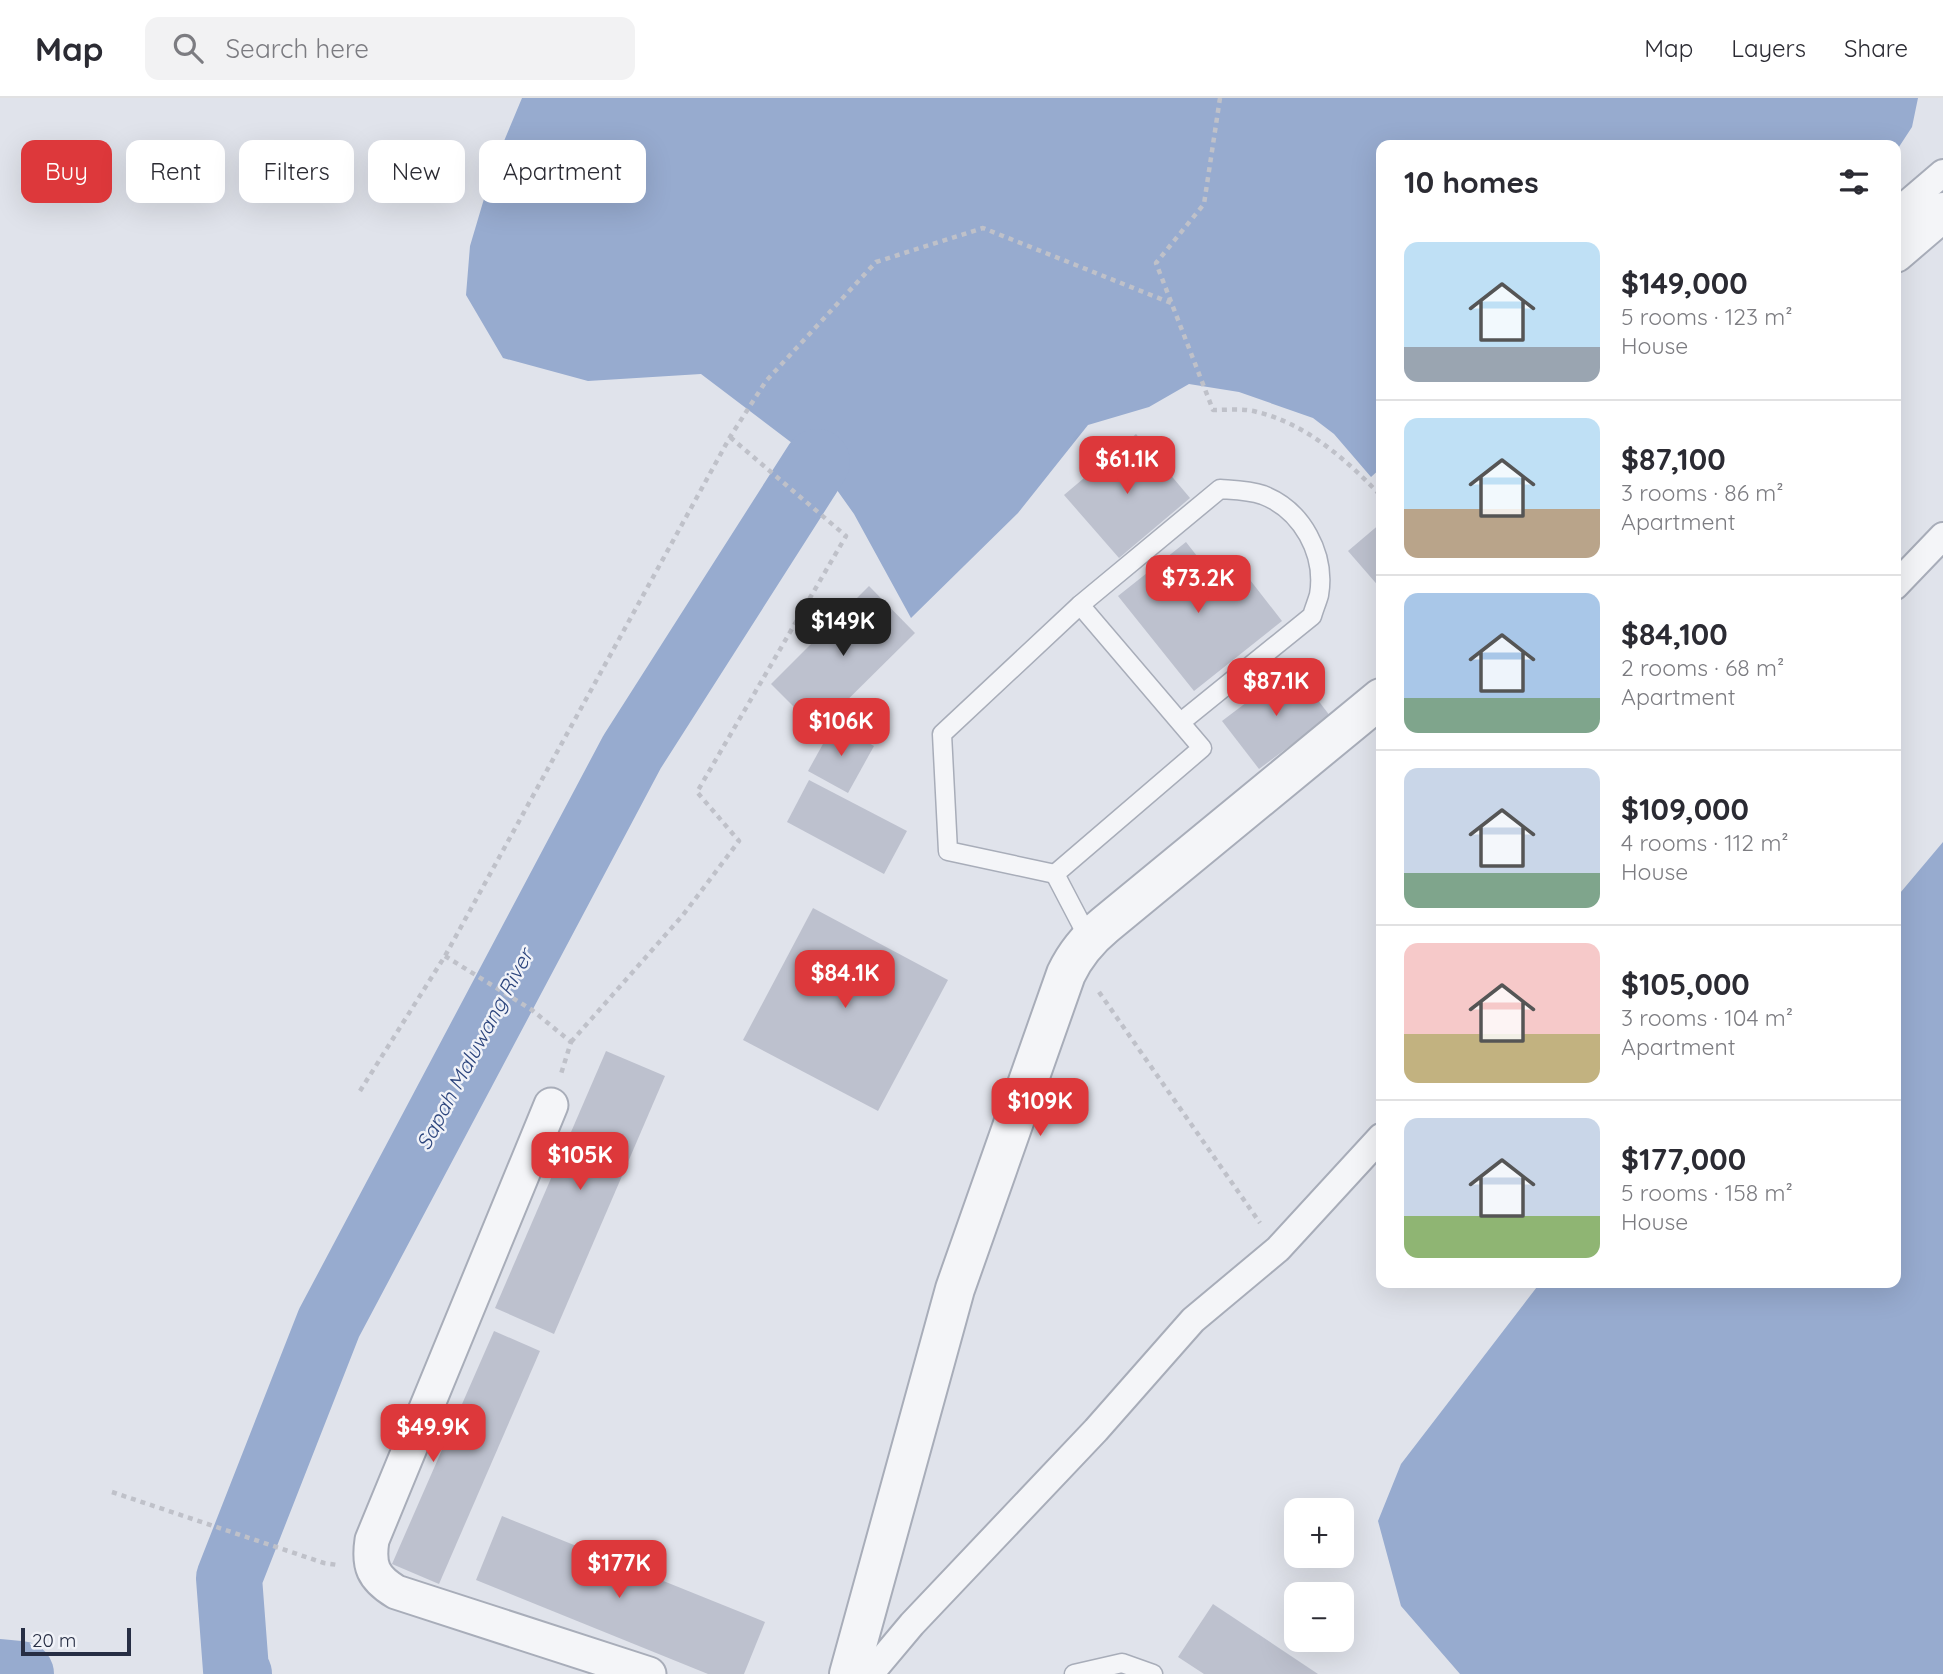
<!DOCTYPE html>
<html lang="en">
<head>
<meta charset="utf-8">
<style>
  body { margin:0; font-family:Quicksand,sans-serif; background:#f2f2f3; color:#2b2b33; height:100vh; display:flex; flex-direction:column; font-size:26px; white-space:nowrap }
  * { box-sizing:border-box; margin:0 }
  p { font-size:23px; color:#7c7c81 }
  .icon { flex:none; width:38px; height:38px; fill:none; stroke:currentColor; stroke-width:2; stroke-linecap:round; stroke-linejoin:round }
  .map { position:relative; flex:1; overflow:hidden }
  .details { position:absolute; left:1376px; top:42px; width:525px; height:1148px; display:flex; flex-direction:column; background:#fff; border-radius:14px; box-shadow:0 7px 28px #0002 }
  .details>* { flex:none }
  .guide { position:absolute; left:21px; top:42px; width:665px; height:63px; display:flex; gap:14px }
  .tools { position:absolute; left:1284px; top:1400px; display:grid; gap:14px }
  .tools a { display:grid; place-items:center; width:70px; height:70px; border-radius:14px; background:#fff; box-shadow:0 7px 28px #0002; font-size:35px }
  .scale { position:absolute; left:21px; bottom:18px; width:110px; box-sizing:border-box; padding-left:7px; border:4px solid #272e44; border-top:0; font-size:19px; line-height:24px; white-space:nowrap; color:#272e44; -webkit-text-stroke:5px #f0f2f8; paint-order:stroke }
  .price { position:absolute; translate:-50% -60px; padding:0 16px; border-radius:14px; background:#dd383b; color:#fff; font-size:23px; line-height:46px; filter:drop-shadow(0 2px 4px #0008) }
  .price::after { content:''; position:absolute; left:50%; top:42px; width:21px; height:16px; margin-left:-10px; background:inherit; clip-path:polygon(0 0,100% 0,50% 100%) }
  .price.active { background:#222; color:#fff }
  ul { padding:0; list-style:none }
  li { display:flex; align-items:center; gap:21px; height:175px; padding:0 28px }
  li+li { border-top:2px solid #e1e1e2 }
  li span { display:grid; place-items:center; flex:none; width:196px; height:140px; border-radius:14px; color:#555 }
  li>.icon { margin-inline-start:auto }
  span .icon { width:84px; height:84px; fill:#fffc; stroke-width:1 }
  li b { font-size:30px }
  h2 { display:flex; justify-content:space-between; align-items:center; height:84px; padding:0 28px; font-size:30px }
  .pill { padding:0 24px; border-radius:14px; background:#fff; box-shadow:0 7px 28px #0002; font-size:24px; line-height:63px }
  .pill.active { background:#dd383b; color:#fff }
  header { display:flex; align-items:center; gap:42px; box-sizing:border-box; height:98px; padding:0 35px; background:#fff; border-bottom:2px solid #e1e1e2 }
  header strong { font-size:33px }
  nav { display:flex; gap:38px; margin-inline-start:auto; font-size:24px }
  .search { width:490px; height:63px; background:#f2f2f3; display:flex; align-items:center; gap:18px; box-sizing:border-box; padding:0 24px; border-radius:14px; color:#7c7c81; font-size:26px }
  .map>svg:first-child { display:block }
</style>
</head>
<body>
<header>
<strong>Map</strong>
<div class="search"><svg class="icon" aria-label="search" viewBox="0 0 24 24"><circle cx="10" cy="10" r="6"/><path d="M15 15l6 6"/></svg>Search here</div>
<nav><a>Map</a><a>Layers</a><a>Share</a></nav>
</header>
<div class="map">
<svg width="1943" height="1576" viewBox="0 0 1943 1576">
  <rect width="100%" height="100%" fill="#e0e3eb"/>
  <!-- water -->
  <g fill="#97abcf">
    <polygon points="522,0 1918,0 1912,29 1895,55 1895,47 1381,47 1381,370 1371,379 1334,336 1313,320 1239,294 1189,286 1149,309 1088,327 1018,415 911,520 854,416 817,364 701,276 588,283 503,260 466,197 470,148 494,67"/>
    <polygon points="1943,744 1943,1576 1460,1576 1401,1508 1378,1423 1401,1366 1540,1185 1895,1185 1895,801"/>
  </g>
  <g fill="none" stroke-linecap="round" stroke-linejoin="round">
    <!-- river -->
    <g stroke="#97abcf" stroke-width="66">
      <polyline points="0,1574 21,1576"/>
      <polyline points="239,1576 236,1572 229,1480 329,1225 632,654 817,364"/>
    </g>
  </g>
  <!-- building -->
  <g fill="#bdc1ce">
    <polygon points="1136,336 1190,400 1119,460 1064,397"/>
    <polygon points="1381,425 1381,491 1348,453"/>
    <polygon points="1186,444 1226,495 1247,478 1282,523 1194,593 1118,498"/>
    <polygon points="869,488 915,535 817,632 771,586"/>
    <polygon points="1293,569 1330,618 1259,671 1222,623"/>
    <polygon points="834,626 874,648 848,695 808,673"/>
    <polygon points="809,682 907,733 884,776 787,724"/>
    <polygon points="813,810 948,882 878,1013 743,942"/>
    <polygon points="606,953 665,978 554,1236 495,1210"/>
    <polygon points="494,1233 540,1253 439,1486 392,1466"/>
    <polygon points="502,1418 765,1524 744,1576 708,1576 476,1482"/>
    <polygon points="1213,1506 1318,1576 1204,1576 1178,1559"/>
  </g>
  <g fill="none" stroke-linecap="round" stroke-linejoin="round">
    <!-- service casing -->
    <g stroke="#a8adb9" stroke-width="21">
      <g id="service">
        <path d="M1055,776L948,753L942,636L1080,507L1220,391C1234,392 1249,392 1263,397C1302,412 1326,456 1319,497C1317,504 1314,511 1312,518L1181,624"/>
        <polyline points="1055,776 1202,650 1080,507"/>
        <polyline points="1055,776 1089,841"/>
        <polyline points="1074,1576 1122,1565 1153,1576"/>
      </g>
    </g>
    <!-- pedestrian casing -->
    <g stroke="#a8adb9" stroke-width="30">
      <g id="pedestrian">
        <polyline points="1895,116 1943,75"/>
        <polyline points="1895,488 1943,438"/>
        <polyline points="870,1576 912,1526 1096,1332 1193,1222 1278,1151 1381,1039"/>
      </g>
    </g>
    <!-- minor casing -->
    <g stroke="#a8adb9" stroke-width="37">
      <path id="minor" d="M551,1007L372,1442C368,1468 373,1480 396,1494L649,1576"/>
    </g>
    <!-- tertiary casing -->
    <g stroke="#a8adb9" stroke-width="42">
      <g id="tertiary">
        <polyline points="1895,155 1943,114"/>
        <path d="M849,1576L955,1191L1066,876C1076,855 1088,841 1105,827L1381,600"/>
      </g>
    </g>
    <!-- path -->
    <g stroke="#bfc1c9" stroke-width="4.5" stroke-dasharray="5 5" stroke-linecap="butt">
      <path d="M1220,0L1204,106L1156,165L1213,312C1227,312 1243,310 1257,314C1305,325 1347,362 1381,398"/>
      <polyline points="445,858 532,912 571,944 561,976"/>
      <polyline points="1099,894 1260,1125"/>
      <polyline points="571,944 683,817 739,743 697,694 846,438 730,339"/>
      <polyline points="360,993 445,858 730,339 766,283 876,164 983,130 1171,205"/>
      <polyline points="112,1394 324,1465 338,1467"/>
    </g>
    <!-- service -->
    <use href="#service" stroke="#f4f5f8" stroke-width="18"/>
    <!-- pedestrian -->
    <use href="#pedestrian" stroke="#f4f5f8" stroke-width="26"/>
    <!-- minor -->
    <use href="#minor" stroke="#f4f5f8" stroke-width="33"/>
    <!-- tertiary -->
    <use href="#tertiary" stroke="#f4f5f8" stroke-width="38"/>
  </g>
  <g text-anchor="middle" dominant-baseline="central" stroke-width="5" stroke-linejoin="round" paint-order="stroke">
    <!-- water labels -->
    <g font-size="21" font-style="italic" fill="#2c457d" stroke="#f0f2f8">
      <text transform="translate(474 951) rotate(-62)">Sapah Maluwang River</text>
    </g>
  </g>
</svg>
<div class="tools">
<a>+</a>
<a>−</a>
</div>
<div class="scale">20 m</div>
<b class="price" style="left:1127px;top:398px">$61.1K</b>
<b class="price" style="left:1198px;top:517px">$73.2K</b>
<b class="price active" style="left:843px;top:560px">$149K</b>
<b class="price" style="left:1276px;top:620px">$87.1K</b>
<b class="price" style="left:841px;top:660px">$106K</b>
<b class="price" style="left:845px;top:912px">$84.1K</b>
<b class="price" style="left:1040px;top:1040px">$109K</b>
<b class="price" style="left:580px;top:1094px">$105K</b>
<b class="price" style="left:433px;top:1366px">$49.9K</b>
<b class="price" style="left:619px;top:1502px">$177K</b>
<div class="guide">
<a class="pill active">Buy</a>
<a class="pill">Rent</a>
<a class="pill">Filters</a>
<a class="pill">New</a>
<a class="pill">Apartment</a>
</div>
<section class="details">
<h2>10 homes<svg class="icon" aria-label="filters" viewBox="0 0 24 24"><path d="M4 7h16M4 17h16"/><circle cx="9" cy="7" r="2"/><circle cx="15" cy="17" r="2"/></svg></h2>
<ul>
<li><span style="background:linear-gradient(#bfe0f5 75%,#9aa5b1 0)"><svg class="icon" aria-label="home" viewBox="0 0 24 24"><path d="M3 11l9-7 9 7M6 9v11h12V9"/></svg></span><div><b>$149,000</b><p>5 rooms · 123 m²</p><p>House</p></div></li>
<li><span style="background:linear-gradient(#bfe0f5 65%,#b9a48a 0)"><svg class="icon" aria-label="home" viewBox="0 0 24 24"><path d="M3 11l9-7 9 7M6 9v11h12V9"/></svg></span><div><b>$87,100</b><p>3 rooms · 86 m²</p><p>Apartment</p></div></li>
<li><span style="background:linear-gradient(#a9c7e8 75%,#7fa58c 0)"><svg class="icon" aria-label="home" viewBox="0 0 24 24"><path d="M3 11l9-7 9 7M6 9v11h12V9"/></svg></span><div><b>$84,100</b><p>2 rooms · 68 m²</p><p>Apartment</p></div></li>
<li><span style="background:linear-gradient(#c9d6e8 75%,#7fa58c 0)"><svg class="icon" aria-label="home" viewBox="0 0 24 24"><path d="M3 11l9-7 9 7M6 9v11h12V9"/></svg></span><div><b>$109,000</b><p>4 rooms · 112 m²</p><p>House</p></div></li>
<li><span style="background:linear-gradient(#f6c9c9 65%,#c2b280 0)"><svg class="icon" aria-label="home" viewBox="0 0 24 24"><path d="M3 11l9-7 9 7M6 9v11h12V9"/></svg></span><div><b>$105,000</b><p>3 rooms · 104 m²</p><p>Apartment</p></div></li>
<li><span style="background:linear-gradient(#c9d6e8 70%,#8fb573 0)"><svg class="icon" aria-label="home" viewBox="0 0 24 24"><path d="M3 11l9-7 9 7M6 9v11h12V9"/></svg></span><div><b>$177,000</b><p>5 rooms · 158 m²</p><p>House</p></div></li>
</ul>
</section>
</div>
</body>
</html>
